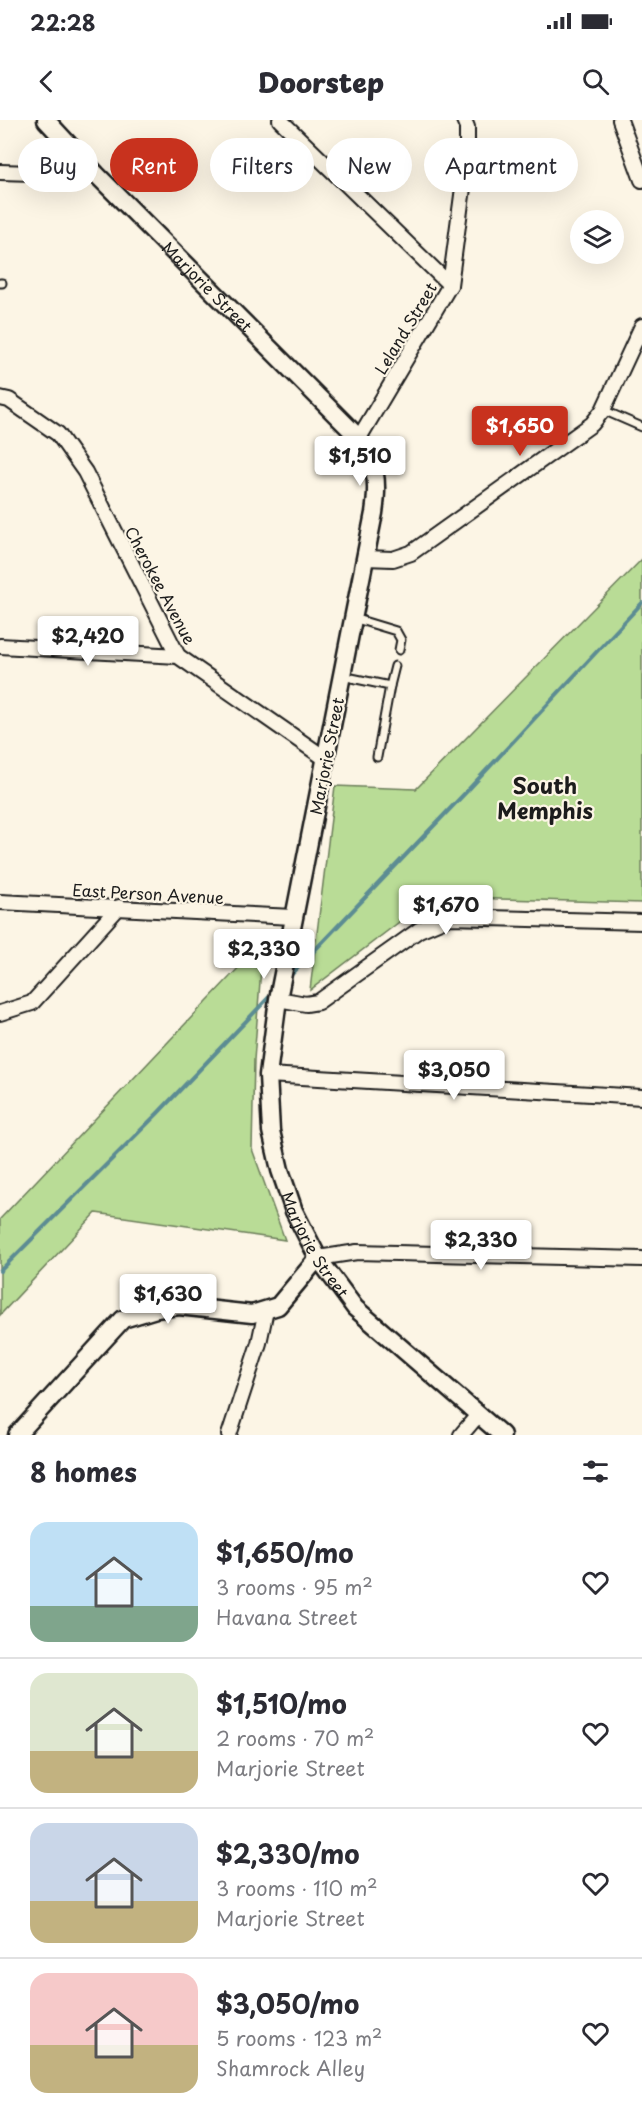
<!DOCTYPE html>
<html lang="en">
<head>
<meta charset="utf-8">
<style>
  body { margin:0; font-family:"Playpen Sans",sans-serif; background:#f7f7f7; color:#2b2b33; height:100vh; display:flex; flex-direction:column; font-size:22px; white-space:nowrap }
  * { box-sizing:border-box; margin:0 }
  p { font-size:20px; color:#7c7c81 }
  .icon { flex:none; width:33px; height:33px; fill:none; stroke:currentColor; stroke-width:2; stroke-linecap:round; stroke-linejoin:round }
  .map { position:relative; height:1315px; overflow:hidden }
  .sheet { display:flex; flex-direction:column; background:#fff; flex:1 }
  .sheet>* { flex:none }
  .top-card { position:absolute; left:18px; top:18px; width:606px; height:54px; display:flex; gap:12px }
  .fabs { position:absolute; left:570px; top:90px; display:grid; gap:12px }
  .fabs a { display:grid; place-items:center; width:54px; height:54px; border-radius:50%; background:#fff; box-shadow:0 6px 24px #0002; font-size:30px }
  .price { position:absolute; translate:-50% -51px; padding:0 14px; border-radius:6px; background:#fff; color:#222; font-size:20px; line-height:39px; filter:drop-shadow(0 2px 3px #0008) }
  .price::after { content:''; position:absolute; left:50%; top:36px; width:18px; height:14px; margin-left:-9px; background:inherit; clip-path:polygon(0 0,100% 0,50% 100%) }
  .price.selected { background:#c8321e; color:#fff }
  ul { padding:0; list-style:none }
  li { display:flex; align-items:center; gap:18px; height:150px; padding:0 30px }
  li+li { border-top:2px solid #e1e1e2 }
  li span { display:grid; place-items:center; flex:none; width:168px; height:120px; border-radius:18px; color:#555 }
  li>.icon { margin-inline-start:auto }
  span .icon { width:72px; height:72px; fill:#fffc; stroke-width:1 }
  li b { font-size:26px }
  h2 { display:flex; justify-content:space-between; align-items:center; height:72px; padding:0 30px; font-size:26px }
  .tag { padding:0 21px; border-radius:27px; background:#fff; box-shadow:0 6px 24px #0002; font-size:21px; line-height:54px }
  .tag.selected { background:#c8321e; color:#fff }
  .status { display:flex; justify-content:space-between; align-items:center; height:42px; padding:0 30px; background:#fff; direction:ltr }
  .status svg { height:16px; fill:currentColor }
  header { display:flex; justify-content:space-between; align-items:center; height:78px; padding:0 30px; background:#fff; font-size:27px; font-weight:800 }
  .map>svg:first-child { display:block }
</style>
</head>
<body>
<div class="status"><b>22:28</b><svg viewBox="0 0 49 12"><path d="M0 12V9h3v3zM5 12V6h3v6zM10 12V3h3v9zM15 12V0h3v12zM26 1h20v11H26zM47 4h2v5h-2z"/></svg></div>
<header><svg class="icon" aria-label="back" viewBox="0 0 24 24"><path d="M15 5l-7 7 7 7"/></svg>Doorstep<svg class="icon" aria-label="search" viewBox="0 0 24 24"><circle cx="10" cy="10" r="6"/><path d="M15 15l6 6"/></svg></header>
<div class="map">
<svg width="642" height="1315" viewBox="0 0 642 1315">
  <rect width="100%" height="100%" fill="#fcf5e5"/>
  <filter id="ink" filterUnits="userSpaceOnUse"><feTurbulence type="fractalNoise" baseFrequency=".0167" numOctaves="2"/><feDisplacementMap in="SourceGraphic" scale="12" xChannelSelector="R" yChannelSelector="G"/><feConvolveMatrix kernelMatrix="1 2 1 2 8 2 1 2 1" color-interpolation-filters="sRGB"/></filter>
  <g filter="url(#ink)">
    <!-- green -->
    <g fill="#b9dc96" stroke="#6a7c59" stroke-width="1.5">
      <polygon points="642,439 642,783 432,777 310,870 335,666 416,669"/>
      <polygon points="263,822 254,940 252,1029 285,1120 96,1093 0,1195 0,1099"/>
    </g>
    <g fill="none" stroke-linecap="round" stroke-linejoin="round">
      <!-- stream -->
      <g stroke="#5c8c93" stroke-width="4">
        <polyline points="289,857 468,670 642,483"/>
        <polyline points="0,1151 158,993 273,873"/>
      </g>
      <!-- service casing -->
      <g stroke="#1c1c1c" stroke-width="11">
        <g id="service">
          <polyline points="0,163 2,163"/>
          <polyline points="603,290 642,307"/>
          <polyline points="353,498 396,511 401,520 399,530"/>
          <polyline points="342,556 390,566 377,637"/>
          <polyline points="390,566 395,546"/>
        </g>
      </g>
      <!-- minor casing -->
      <g stroke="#1c1c1c" stroke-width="18">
        <g id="minor">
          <polyline points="280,0 450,165"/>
          <polyline points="620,0 642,60"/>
          <polyline points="0,52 97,55"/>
          <polyline points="0,278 9,280 58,314 85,352 178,536 326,639"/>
          <polyline points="359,318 450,165 467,38 467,7 464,0"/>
          <polyline points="365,438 393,439 411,433 592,304 603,290 642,206"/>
          <polyline points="0,526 178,536"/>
          <polyline points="0,782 293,797"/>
          <polyline points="278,879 306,884 318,882 419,810 450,797 642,802"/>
          <polyline points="0,893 32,883 119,787"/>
          <polyline points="268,955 642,977"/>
          <polyline points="318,1138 357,1132 642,1139"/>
          <polyline points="229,1315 259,1223 266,1190"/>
          <polyline points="461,1315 478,1295"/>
        </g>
      </g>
      <!-- tertiary casing -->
      <g stroke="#1c1c1c" stroke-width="21">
        <g id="tertiary">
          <path id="s1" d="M46,0L97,55L359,318C376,347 379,358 374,393L278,879L268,955L271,1011L280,1050L294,1091L318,1138L355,1188L502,1315"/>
          <polyline points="17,1315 123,1199 156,1189 179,1186 252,1194 278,1186 318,1138"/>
        </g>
      </g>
      <!-- service -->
      <use href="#service" stroke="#fcf5e5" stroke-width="7"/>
      <!-- minor -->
      <use href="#minor" stroke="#fcf5e5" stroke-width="14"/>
      <!-- tertiary -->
      <use href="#tertiary" stroke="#fcf5e5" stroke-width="16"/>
    </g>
  </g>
  <g text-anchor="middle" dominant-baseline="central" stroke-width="4.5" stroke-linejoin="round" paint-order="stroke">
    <!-- street labels -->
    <g font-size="16" fill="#1c1c1c" stroke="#fcf5e5">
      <text stroke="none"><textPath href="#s1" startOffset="232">Marjorie Street</textPath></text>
      <text transform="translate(405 208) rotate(-59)">Leland Street</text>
      <text transform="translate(161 465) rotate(62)">Cherokee Avenue</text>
      <text transform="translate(326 636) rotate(-79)">Marjorie Street</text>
      <text transform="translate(148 773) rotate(3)">East Person Avenue</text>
      <text stroke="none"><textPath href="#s1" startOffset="1276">Marjorie Street</textPath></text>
    </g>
    <!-- district labels -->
    <g font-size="22" font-weight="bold" fill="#1c1c1c" stroke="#fcf5e5">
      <text x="545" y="664">South<tspan x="545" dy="25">Memphis</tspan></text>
    </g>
  </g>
</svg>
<div class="fabs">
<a><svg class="icon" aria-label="layers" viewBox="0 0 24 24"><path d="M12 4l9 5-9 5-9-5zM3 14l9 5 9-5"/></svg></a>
</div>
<b class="price selected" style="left:520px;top:337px">$1,650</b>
<b class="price" style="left:360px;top:367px">$1,510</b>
<b class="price" style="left:88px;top:547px">$2,420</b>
<b class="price" style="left:446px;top:816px">$1,670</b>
<b class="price" style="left:264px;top:860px">$2,330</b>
<b class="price" style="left:454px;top:981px">$3,050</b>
<b class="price" style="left:481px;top:1151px">$2,330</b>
<b class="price" style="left:168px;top:1205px">$1,630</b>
<div class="top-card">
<a class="tag">Buy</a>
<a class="tag selected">Rent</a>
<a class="tag">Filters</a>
<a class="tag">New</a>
<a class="tag">Apartment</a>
</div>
</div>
<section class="sheet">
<h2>8 homes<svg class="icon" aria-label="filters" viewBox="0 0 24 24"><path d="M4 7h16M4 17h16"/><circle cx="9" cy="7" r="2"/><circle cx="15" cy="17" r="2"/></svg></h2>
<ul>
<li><span style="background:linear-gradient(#bfe0f5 70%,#7fa58c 0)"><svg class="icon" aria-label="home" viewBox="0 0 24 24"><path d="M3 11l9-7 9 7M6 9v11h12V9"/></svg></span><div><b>$1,650/mo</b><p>3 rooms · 95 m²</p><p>Havana Street</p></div><svg class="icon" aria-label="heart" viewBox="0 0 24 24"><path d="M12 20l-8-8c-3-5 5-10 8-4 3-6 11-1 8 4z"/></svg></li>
<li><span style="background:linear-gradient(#dfe7d0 65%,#c2b280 0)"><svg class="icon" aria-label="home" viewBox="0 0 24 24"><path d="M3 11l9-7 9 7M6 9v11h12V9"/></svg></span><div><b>$1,510/mo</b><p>2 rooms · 70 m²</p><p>Marjorie Street</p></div><svg class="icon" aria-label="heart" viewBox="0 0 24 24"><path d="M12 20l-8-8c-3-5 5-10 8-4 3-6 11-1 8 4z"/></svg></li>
<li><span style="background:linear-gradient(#c9d6e8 65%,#c2b280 0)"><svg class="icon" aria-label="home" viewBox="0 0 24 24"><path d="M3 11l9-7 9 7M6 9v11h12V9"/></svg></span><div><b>$2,330/mo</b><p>3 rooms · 110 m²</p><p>Marjorie Street</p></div><svg class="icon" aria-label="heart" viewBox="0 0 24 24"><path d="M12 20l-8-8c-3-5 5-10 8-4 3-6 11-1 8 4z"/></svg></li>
<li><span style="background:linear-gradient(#f6c9c9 60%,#c2b280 0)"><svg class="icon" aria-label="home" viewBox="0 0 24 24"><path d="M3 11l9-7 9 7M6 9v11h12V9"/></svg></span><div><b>$3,050/mo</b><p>5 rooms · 123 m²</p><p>Shamrock Alley</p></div><svg class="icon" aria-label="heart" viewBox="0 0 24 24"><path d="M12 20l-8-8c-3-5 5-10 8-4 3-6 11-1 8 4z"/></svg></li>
</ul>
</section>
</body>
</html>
